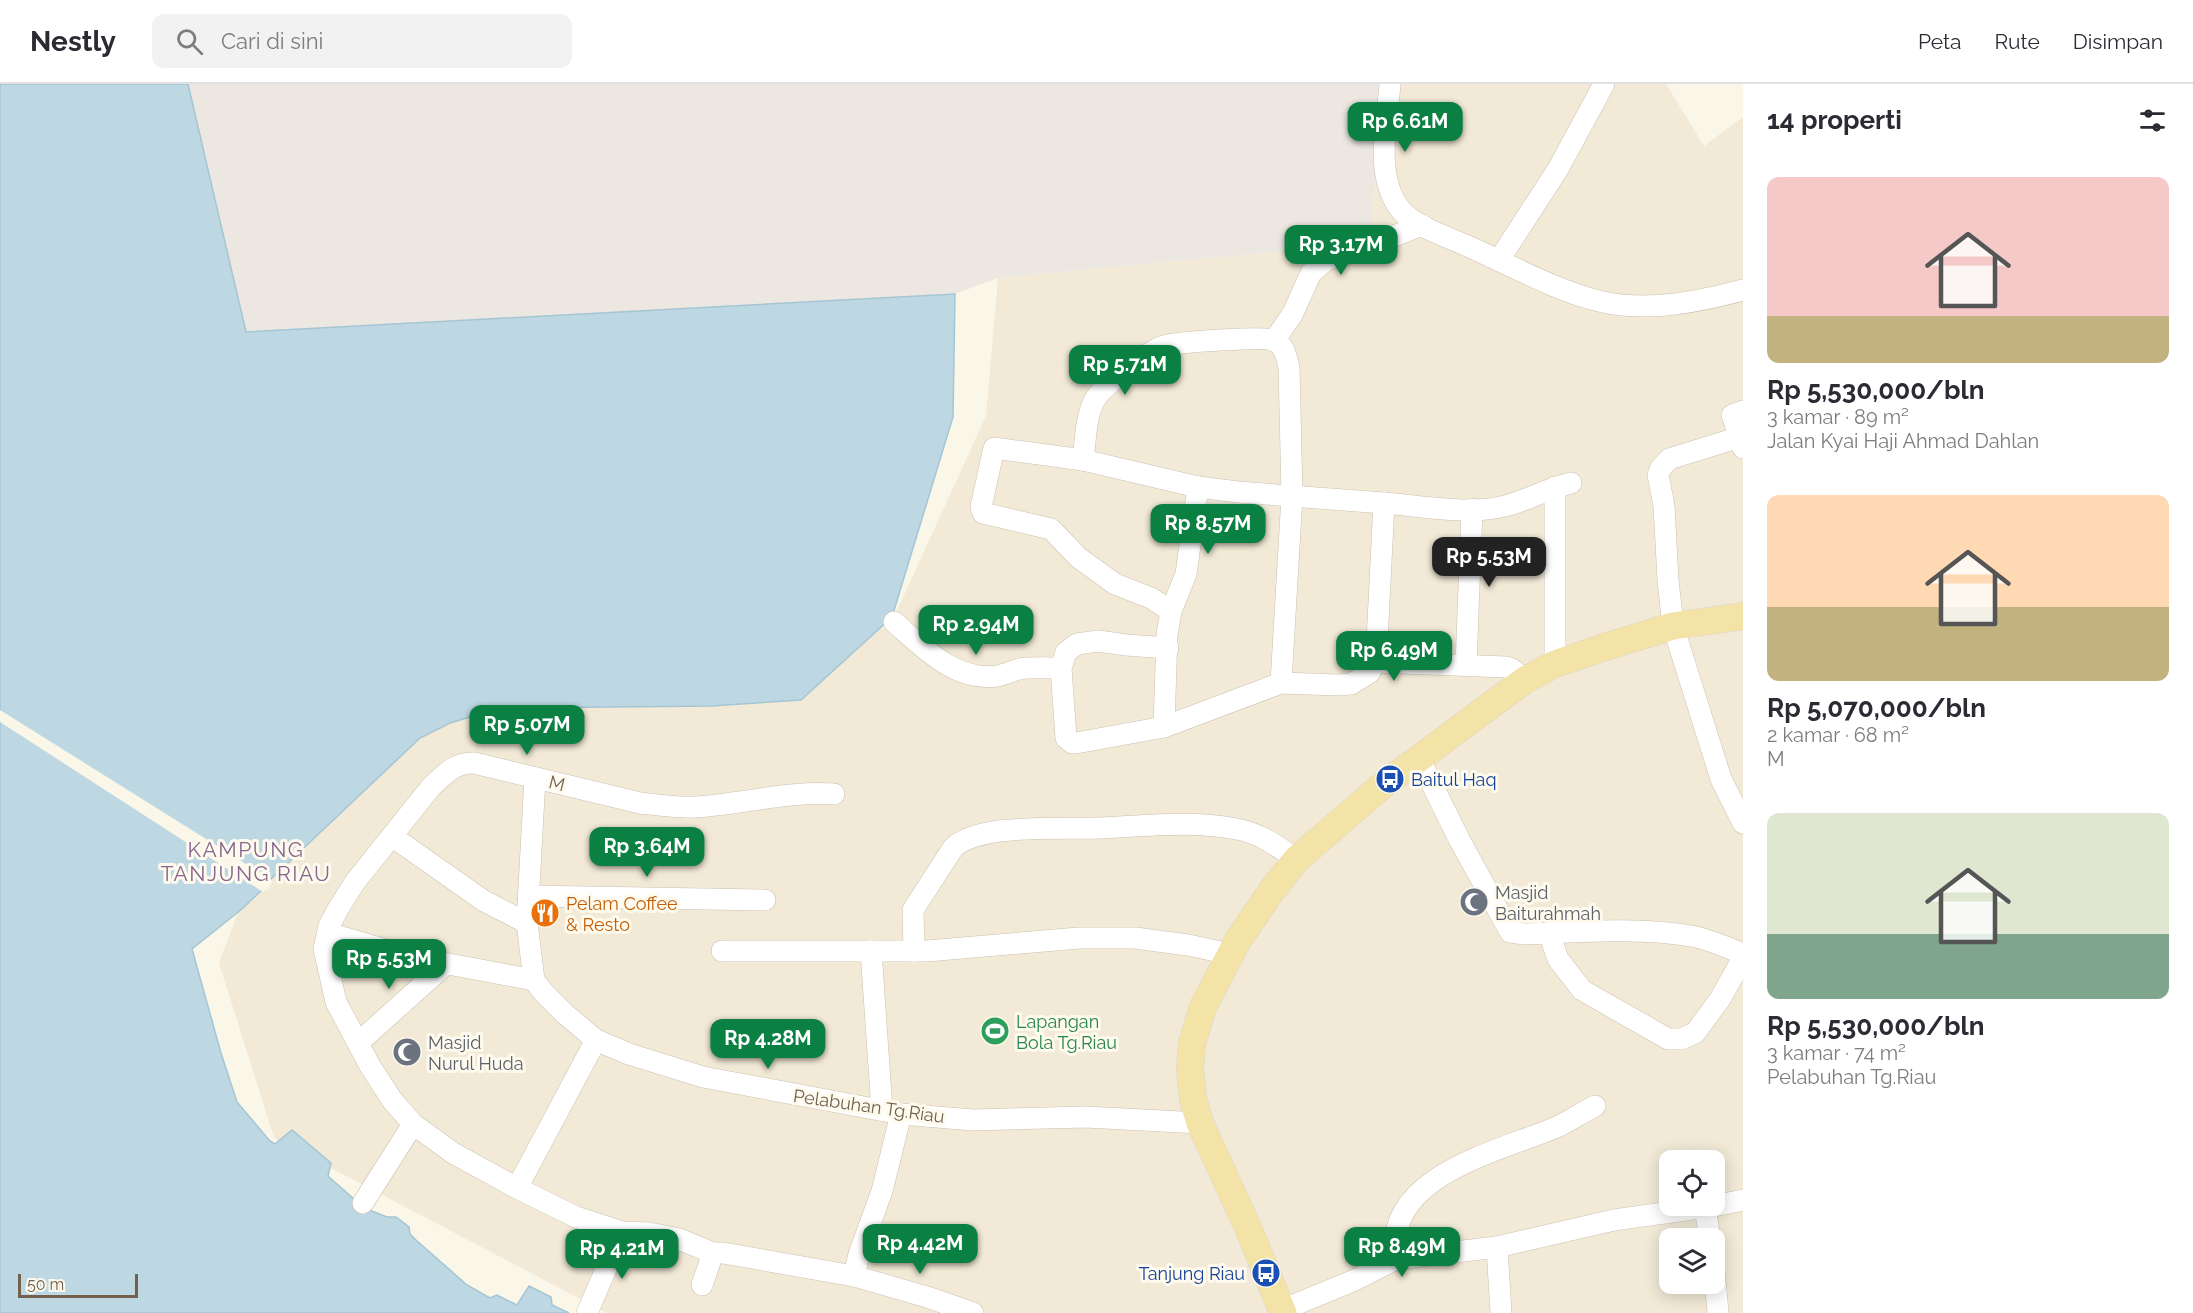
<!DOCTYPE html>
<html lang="id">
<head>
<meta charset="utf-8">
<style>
  body { margin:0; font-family:Raleway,sans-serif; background:#f2f2f3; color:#2b2b33; height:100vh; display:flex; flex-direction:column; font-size:22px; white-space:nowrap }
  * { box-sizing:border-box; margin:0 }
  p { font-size:20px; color:#7c7c81 }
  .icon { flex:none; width:33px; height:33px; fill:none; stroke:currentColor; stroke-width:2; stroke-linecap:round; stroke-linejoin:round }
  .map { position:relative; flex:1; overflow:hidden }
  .details { display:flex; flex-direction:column; background:#fff; width:450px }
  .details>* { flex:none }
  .tools { position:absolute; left:1659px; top:1066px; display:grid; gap:12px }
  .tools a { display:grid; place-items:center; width:66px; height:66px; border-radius:12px; background:#fff; box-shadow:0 3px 15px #0003; font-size:30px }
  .scale { position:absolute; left:18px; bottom:15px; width:120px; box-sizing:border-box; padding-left:6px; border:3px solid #73614e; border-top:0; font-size:16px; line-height:21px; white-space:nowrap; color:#73614e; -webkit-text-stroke:4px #fefaee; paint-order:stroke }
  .price { position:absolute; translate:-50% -51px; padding:0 14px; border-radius:12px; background:#0b8043; color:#fff; font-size:20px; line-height:39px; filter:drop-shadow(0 2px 3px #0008) }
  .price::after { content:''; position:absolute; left:50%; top:36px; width:18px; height:14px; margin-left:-9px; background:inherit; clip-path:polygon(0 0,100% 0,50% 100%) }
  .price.on { background:#222; color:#fff }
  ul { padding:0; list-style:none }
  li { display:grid; align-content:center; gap:12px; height:318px; padding:0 24px }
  li span { display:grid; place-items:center; height:186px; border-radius:12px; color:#555 }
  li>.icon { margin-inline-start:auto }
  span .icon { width:108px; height:108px; fill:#fffc; stroke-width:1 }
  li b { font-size:26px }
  h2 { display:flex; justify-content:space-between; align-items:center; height:72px; padding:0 24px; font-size:26px }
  header { display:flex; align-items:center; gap:36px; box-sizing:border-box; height:84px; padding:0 30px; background:#fff; border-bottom:2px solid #e1e1e2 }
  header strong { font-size:28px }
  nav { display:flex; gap:33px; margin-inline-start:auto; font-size:21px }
  .search { width:420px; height:54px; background:#f2f2f3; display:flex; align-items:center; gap:15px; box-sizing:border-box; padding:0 21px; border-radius:12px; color:#7c7c81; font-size:22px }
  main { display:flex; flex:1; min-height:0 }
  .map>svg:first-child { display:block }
</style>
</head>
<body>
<header>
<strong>Nestly</strong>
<div class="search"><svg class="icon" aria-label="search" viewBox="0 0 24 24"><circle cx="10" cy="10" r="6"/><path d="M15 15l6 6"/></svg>Cari di sini</div>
<nav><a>Peta</a><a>Rute</a><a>Disimpan</a></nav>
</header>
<main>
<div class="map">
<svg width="1743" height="1229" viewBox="0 0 1743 1229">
  <rect width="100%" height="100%" fill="#fbf7e8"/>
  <!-- residential -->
  <path fill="#f2ead7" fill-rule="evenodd" d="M1382,0H1666L1704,62L1743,33V1229H607L274,1054L219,879L320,609L797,511L888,546L986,332L998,194L1370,159ZM1670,1077H1714V1122H1670ZM1670,1155H1714V1200H1670Z"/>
  <!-- industrial -->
  <polygon fill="#ece8e1" points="188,0 1382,0 1370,159 998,194 955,210 246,248"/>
  <!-- water -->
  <polygon fill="#bed8e3" stroke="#a5c5d4" stroke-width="1.5" points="0,0 188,0 246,248 955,210 953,333 892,533 801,616 711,622 500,624 450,639 420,654 271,795 266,802 242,825 192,865 221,969 237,1018 270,1057 275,1060 292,1046 331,1079 328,1092 364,1124 387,1133 396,1133 409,1143 410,1150 416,1156 467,1201 490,1214 497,1211 517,1221 529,1202 551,1213 552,1221 569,1229 0,1229"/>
  <!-- pier -->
  <polygon fill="#fbf7e8" points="0,626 270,795 273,797 269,804 263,808 0,638"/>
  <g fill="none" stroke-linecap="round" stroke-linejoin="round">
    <!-- minor casing -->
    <g stroke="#ccc0af" stroke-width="22">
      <g id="minor">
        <path d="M1390,0C1387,39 1374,91 1400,125C1414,143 1451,154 1472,164C1512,182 1561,209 1603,218C1649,228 1698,218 1743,206"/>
        <polyline points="1499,176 1558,85 1604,0"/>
        <polyline points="1274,257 1293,229 1311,189 1326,176 1354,168 1422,141"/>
        <polyline points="1740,353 1669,375 1660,385 1658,391 1664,422 1668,496 1673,542 1721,695 1743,739"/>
        <polyline points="1743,364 1732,331 1743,327"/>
        <path d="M1083,376C1086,356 1085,331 1096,314C1103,302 1151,265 1164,262C1177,258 1264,252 1274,256C1285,261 1286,273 1289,283L1292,412L1281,599"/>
        <path d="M1384,419C1422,422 1472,432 1509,421C1530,415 1549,404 1571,399"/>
        <polyline points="1171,527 1186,490 1198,403"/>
        <path d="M894,538C923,563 955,598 997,592C1004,591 1012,587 1019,585C1032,583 1047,584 1061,584"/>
        <polyline points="1168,564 1126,561 1098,557 1077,560 1066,568 1061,584 1066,654 1072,659 1076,659 1164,643 1281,599 1338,601 1351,600 1369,589 1376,578 1506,583 1512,585 1525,596"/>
        <polyline points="1555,580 1555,403"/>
        <polyline points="1466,581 1472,425"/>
        <polyline points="1164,643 1167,551 1171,527 1151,514 1115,500 1079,474 1051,445 983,429 981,423 994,364 1083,376 1198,403 1238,408 1384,419 1376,578"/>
        <path d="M1419,674L1459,755L1510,848L1525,850C1580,848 1637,843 1691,852C1709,855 1726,863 1743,870"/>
        <polyline points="535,694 527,839 534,896 543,908 565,930 596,956 629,970 703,993 901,1030 973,1036 1086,1033 1200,1039"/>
        <polyline points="393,753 484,817 527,839"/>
        <polyline points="528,812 765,816"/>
        <polyline points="328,849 411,873 534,896"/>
        <polyline points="1549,849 1558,875 1582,906 1668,955 1681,955 1695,949 1720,915 1743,874"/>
        <polyline points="722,867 927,867 1079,854 1135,854 1188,861 1230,870"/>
        <polyline points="871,867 882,1026"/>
        <path d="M914,867L913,826L953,764C963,754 985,749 999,747C1032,743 1067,745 1100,744C1144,742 1192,736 1236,745C1260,749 1278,762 1296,776"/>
        <polyline points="358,959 446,880"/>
        <polyline points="517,1104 596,956"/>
        <polyline points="363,1119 413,1040"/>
        <polyline points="1714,1122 1743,1116"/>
        <polyline points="1705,1124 1710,1155"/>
        <polyline points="1497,1163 1614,1136 1714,1122"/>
        <path d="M713,1169L679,1155L649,1149L622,1148L576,1133L517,1104L453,1069L413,1040L392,1016L370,982L336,918L324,865L329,842L338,825L355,798L431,703C444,691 455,678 474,679L640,719C658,721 677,724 695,723C742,720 787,707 834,710"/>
        <path d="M1396,1175C1382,1090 1503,1067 1559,1042C1571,1036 1583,1028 1595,1022"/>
        <polyline points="1714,1186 1718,1228"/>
        <polyline points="854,1192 859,1170 882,1107 901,1030"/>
        <polyline points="702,1201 713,1169 723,1169 854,1192 927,1213 973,1229"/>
        <polyline points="1282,1226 1355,1196 1396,1175 1497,1163 1501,1229"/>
        <polyline points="587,1229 622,1148"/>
      </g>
    </g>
    <!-- major casing -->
    <g stroke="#dbd6d1" stroke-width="28">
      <polyline id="major" points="1283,1229 1249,1146 1200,1039 1193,1015 1190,985 1192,959 1203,923 1238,856 1273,805 1296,776 1383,701 1525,596 1555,580 1605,563 1673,542 1743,532"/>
    </g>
    <!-- minor -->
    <use href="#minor" stroke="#fff" stroke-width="21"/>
    <!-- major -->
    <use href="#major" stroke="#f3e3a7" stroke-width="27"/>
  </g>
  <!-- icons -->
  <defs>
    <g id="bus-disc" transform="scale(1.5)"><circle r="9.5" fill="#1a4fb4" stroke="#fefaee"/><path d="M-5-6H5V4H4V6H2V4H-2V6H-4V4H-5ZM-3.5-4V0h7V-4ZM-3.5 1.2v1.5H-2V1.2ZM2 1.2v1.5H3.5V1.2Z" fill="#fff"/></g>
    <g id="mosque-disc" transform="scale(1.5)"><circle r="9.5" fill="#6b7280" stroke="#fefaee"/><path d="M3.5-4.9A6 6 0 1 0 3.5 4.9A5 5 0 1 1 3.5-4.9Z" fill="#fff"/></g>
    <g id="restaurant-disc" transform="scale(1.5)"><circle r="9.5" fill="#e8710a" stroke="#fefaee"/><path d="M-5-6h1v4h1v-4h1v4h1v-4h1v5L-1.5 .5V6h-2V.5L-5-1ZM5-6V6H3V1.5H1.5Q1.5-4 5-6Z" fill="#fff"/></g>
    <g id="stadium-disc" transform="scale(1.5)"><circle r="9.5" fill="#2e9e5b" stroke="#fefaee"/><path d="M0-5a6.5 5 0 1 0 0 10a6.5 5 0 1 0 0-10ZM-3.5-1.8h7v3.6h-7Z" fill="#fff"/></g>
  </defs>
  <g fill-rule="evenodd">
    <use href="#bus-disc" x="1390" y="695"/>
    <use href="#mosque-disc" x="1474" y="818"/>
    <use href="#restaurant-disc" x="545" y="829"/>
    <use href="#stadium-disc" x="995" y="947"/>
    <use href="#mosque-disc" x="407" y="968"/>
    <use href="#bus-disc" x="1266" y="1189"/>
  </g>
  <g text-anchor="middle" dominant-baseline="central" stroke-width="6" stroke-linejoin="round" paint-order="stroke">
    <!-- transit labels -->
    <g font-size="18" fill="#164399" stroke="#fefaee" text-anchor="start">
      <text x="1411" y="695">Baitul Haq</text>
      <text x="1245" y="1189" text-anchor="end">Tanjung Riau</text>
    </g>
    <!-- street labels -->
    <g font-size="18" fill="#73614e" stroke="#fefaee">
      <text transform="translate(557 699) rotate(14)">M</text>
      <text transform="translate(869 1022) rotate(8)">Pelabuhan Tg.Riau</text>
    </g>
    <!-- worship labels -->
    <g font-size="18" fill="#5b616d" stroke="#fefaee" text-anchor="start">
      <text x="1495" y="808">Masjid<tspan x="1495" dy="21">Baiturahmah</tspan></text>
      <text x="428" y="958">Masjid<tspan x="428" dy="21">Nurul Huda</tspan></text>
    </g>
    <!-- food labels -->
    <g font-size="18" fill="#c56008" stroke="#fefaee" text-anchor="start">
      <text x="566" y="819">Pelam Coffee<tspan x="566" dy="21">&amp; Resto</tspan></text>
    </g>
    <!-- leisure labels -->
    <g font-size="18" fill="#27864d" stroke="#fefaee" text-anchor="start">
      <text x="1016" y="937">Lapangan<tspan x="1016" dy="21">Bola Tg.Riau</tspan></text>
    </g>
    <!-- quarter labels -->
    <g font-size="21" letter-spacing="1.5" fill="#88668f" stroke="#fefaee">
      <text x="246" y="765">KAMPUNG<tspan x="246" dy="24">TANJUNG RIAU</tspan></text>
    </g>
  </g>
</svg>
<div class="tools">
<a><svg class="icon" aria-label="locate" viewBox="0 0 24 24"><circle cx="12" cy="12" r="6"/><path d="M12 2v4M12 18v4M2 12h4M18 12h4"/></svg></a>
<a><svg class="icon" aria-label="layers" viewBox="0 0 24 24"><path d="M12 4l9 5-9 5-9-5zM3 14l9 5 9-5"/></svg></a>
</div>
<div class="scale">50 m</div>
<b class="price" style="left:1405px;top:69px">Rp 6.61M</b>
<b class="price" style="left:1341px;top:192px">Rp 3.17M</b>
<b class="price" style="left:1125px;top:312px">Rp 5.71M</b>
<b class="price" style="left:1208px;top:471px">Rp 8.57M</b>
<b class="price on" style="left:1489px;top:504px">Rp 5.53M</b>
<b class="price" style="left:976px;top:572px">Rp 2.94M</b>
<b class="price" style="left:1394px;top:598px">Rp 6.49M</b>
<b class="price" style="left:527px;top:672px">Rp 5.07M</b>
<b class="price" style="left:647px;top:794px">Rp 3.64M</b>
<b class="price" style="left:389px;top:906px">Rp 5.53M</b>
<b class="price" style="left:768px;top:986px">Rp 4.28M</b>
<b class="price" style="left:920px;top:1191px">Rp 4.42M</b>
<b class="price" style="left:1402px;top:1194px">Rp 8.49M</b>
<b class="price" style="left:622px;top:1196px">Rp 4.21M</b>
</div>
<section class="details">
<h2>14 properti<svg class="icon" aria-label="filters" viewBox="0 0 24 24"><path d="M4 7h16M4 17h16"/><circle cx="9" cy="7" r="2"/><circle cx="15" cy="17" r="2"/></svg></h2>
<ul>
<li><span style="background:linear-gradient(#f6c9c9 75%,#c2b280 0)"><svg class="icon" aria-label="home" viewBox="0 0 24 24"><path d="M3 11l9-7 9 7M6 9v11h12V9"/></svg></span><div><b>Rp 5,530,000/bln</b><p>3 kamar · 89 m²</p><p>Jalan Kyai Haji Ahmad Dahlan</p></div></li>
<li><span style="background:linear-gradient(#ffd9b3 60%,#c2b280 0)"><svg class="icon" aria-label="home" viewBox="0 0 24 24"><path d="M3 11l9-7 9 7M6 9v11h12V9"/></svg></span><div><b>Rp 5,070,000/bln</b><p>2 kamar · 68 m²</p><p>M</p></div></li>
<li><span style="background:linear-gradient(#dfe7d0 65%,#7fa58c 0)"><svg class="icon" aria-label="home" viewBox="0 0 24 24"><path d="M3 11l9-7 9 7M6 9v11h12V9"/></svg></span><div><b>Rp 5,530,000/bln</b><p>3 kamar · 74 m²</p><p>Pelabuhan Tg.Riau</p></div></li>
</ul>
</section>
</main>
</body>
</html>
